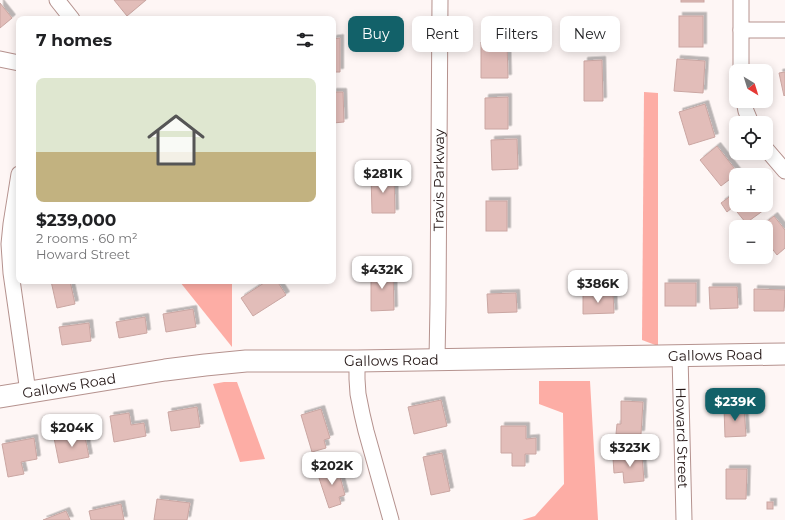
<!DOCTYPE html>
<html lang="en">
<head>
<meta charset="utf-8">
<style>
  body { margin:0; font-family:Montserrat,sans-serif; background:#f2f2f2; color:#202124; height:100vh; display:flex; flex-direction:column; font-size:15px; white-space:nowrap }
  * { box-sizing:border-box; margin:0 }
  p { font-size:13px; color:#757577 }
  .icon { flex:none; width:22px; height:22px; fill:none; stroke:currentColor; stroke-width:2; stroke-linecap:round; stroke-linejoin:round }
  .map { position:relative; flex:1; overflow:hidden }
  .drawer { position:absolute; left:16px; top:16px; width:320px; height:268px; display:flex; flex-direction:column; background:#fff; border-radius:8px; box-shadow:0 2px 10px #0003 }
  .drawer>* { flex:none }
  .top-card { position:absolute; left:348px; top:16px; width:377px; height:36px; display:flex; gap:8px }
  .needle { width:26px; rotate:142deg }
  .buttons { position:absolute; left:729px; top:64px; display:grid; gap:8px }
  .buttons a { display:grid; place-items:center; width:44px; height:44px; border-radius:8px; background:#fff; box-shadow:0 2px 10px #0003; font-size:20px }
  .price { position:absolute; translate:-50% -34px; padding:0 9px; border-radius:8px; background:#fff; color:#222; font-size:13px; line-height:26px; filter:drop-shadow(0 1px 2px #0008) }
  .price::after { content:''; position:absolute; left:50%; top:24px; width:12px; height:9px; margin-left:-6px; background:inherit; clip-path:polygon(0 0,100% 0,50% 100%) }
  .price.current { background:#126169; color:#fff }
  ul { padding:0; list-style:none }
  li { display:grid; align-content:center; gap:8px; height:212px; padding:0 20px }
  li span { display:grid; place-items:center; height:124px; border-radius:8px; color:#555 }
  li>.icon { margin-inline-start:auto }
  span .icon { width:72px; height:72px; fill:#fffc; stroke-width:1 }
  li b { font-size:17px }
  h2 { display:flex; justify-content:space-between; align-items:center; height:48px; padding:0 20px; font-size:17px }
  .chip { padding:0 14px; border-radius:8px; background:#fff; box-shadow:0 2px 10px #0003; font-size:14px; line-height:36px }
  .chip.current { background:#126169; color:#fff }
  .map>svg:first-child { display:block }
</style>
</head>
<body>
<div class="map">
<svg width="785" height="520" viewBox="0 0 785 520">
  <defs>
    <filter id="shadow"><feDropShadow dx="3.5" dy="-3.5" stdDeviation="0" flood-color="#0004"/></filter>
  </defs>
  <rect width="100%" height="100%" fill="#fef6f5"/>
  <!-- forest -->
  <g fill="#fdada5">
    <polygon points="644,92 658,93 658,346 642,340"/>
    <polygon points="182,281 232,281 232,347 180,282"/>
    <polygon points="539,381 590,381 598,520 522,520 535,516 564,484 563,413 539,404"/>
    <polygon points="224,382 237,382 265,459 240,462 213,384"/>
  </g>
  <!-- building -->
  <g fill="#e2bdb9" stroke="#caa6a2" filter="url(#shadow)">
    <polygon points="114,0 146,0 127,16"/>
    <rect x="681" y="0" width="23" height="2"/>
    <polygon points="0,3 12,18 0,28"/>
    <rect x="679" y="16" width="24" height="31"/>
    <polygon points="340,38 340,72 333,72 333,39"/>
    <polygon points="507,41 508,78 481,78 481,42"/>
    <polygon points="677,59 705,61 703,93 674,91"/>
    <polygon points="602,60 603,101 584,101 584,61"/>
    <polygon points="785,72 785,95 784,96 779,73"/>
    <polygon points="333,92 343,92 344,122 333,123"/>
    <polygon points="508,97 508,129 485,129 485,98"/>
    <polygon points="705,104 715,137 689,145 679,112"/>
    <polygon points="517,139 518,169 492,170 491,140"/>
    <polygon points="717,146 738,173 721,186 700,160"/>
    <polygon points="371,174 394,174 395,213 372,213"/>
    <polygon points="736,192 736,205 760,205 764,210 746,223 733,207 727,212 721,203"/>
    <rect x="486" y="201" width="21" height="30"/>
    <polygon points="774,216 785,230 785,248 777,255 770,246 766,249 766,227 760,227"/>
    <polygon points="393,269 394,310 371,311 371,270"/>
    <polygon points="51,281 70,281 75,304 57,308"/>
    <polygon points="267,281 277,281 286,295 253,316 241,298"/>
    <rect x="665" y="283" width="31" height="23"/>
    <polygon points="709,287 737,287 738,308 710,309"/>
    <polygon points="754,289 785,290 784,311 754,311"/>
    <polygon points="516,293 517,312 488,313 487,294"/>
    <polygon points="613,293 614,313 583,314 583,294"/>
    <polygon points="193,309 196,327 166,332 163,314"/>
    <polygon points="145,317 147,333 119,338 116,322"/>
    <polygon points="89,323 91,341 62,345 59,327"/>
    <polygon points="441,400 447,426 414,434 408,407"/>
    <polygon points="621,401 643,402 641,434 616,434 617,424 621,424"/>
    <polygon points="197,407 200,427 171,431 168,412"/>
    <polygon points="744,407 746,436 725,437 724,408"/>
    <polygon points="321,409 330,438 324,440 326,448 312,452 301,415"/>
    <polygon points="129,413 131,425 144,423 146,436 114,442 110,416"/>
    <polygon points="501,426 526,426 526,439 536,438 536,454 525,454 525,466 512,466 512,453 501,453"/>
    <polygon points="84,432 89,457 59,463 54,438"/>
    <polygon points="34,438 37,459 21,462 24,474 8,477 2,444"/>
    <polygon points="442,453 450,491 431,495 423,457"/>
    <polygon points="642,456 644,481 624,483 623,472 614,473 613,458"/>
    <polygon points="337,466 345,495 339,497 341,504 329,508 317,472"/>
    <polygon points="726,469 747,469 746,499 726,499"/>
    <polygon points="157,499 190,503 187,520 154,520"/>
    <rect x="767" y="502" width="6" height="7"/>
    <polygon points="121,504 124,520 91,520 89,511"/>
    <polygon points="66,511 70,520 43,520"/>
  </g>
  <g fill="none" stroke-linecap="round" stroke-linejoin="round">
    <!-- street casing -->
    <g stroke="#b5928e" stroke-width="17">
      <g id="street">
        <polyline points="57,0 72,19"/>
        <polyline points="741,30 785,30"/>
        <polyline points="0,59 19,63"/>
        <polyline points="741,71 741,0"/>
        <polyline points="744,101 746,111 751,123"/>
        <polyline points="766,149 785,171"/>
        <polyline points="19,174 11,224 9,244 11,273 28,392"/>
        <path id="s1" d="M680,355L684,520"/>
        <path id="s2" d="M437,359L438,304L440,0"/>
        <polyline points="357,361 357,379 358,394 362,414 366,431 391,520"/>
      </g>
    </g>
    <!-- secondary casing -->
    <g stroke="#b5928e" stroke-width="23">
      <g id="secondary">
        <path id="s3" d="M0,397L165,370L205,365L246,361H357L785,354"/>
      </g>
    </g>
    <!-- street -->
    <use href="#street" stroke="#fff" stroke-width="15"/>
    <!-- secondary -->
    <use href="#secondary" stroke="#fff" stroke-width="21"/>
  </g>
  <g text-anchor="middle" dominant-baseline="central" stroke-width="3" stroke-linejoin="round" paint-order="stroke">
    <!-- street labels -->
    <g font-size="14" fill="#231615" stroke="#fff">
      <text stroke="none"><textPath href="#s2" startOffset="179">Travis Parkway</textPath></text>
      <text stroke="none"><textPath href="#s3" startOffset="718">Gallows Road</textPath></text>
      <text stroke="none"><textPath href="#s3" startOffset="394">Gallows Road</textPath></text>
      <text stroke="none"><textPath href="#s3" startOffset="70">Gallows Road</textPath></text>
      <text stroke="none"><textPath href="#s1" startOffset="83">Howard Street</textPath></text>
    </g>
  </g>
</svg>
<div class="buttons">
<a><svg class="needle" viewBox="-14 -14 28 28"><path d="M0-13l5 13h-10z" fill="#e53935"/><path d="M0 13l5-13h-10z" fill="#757577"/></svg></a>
<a><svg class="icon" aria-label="locate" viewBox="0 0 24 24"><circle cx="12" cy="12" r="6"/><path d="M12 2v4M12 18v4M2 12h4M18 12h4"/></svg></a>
<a>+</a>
<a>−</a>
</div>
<b class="price" style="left:383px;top:194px">$281K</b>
<b class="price" style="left:382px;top:290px">$432K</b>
<b class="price" style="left:598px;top:304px">$386K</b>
<b class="price current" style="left:735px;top:422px">$239K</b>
<b class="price" style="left:72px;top:448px">$204K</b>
<b class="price" style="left:630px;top:468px">$323K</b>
<b class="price" style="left:332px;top:486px">$202K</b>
<div class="top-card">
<a class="chip current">Buy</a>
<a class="chip">Rent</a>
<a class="chip">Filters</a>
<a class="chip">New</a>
</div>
<section class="drawer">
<h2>7 homes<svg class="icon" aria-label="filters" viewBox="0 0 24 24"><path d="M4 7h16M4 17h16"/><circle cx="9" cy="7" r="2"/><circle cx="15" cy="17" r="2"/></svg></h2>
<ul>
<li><span style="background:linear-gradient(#dfe7d0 60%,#c2b280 0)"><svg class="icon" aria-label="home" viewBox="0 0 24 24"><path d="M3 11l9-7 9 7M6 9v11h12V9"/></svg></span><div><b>$239,000</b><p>2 rooms · 60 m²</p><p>Howard Street</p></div></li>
</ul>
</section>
</div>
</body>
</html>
